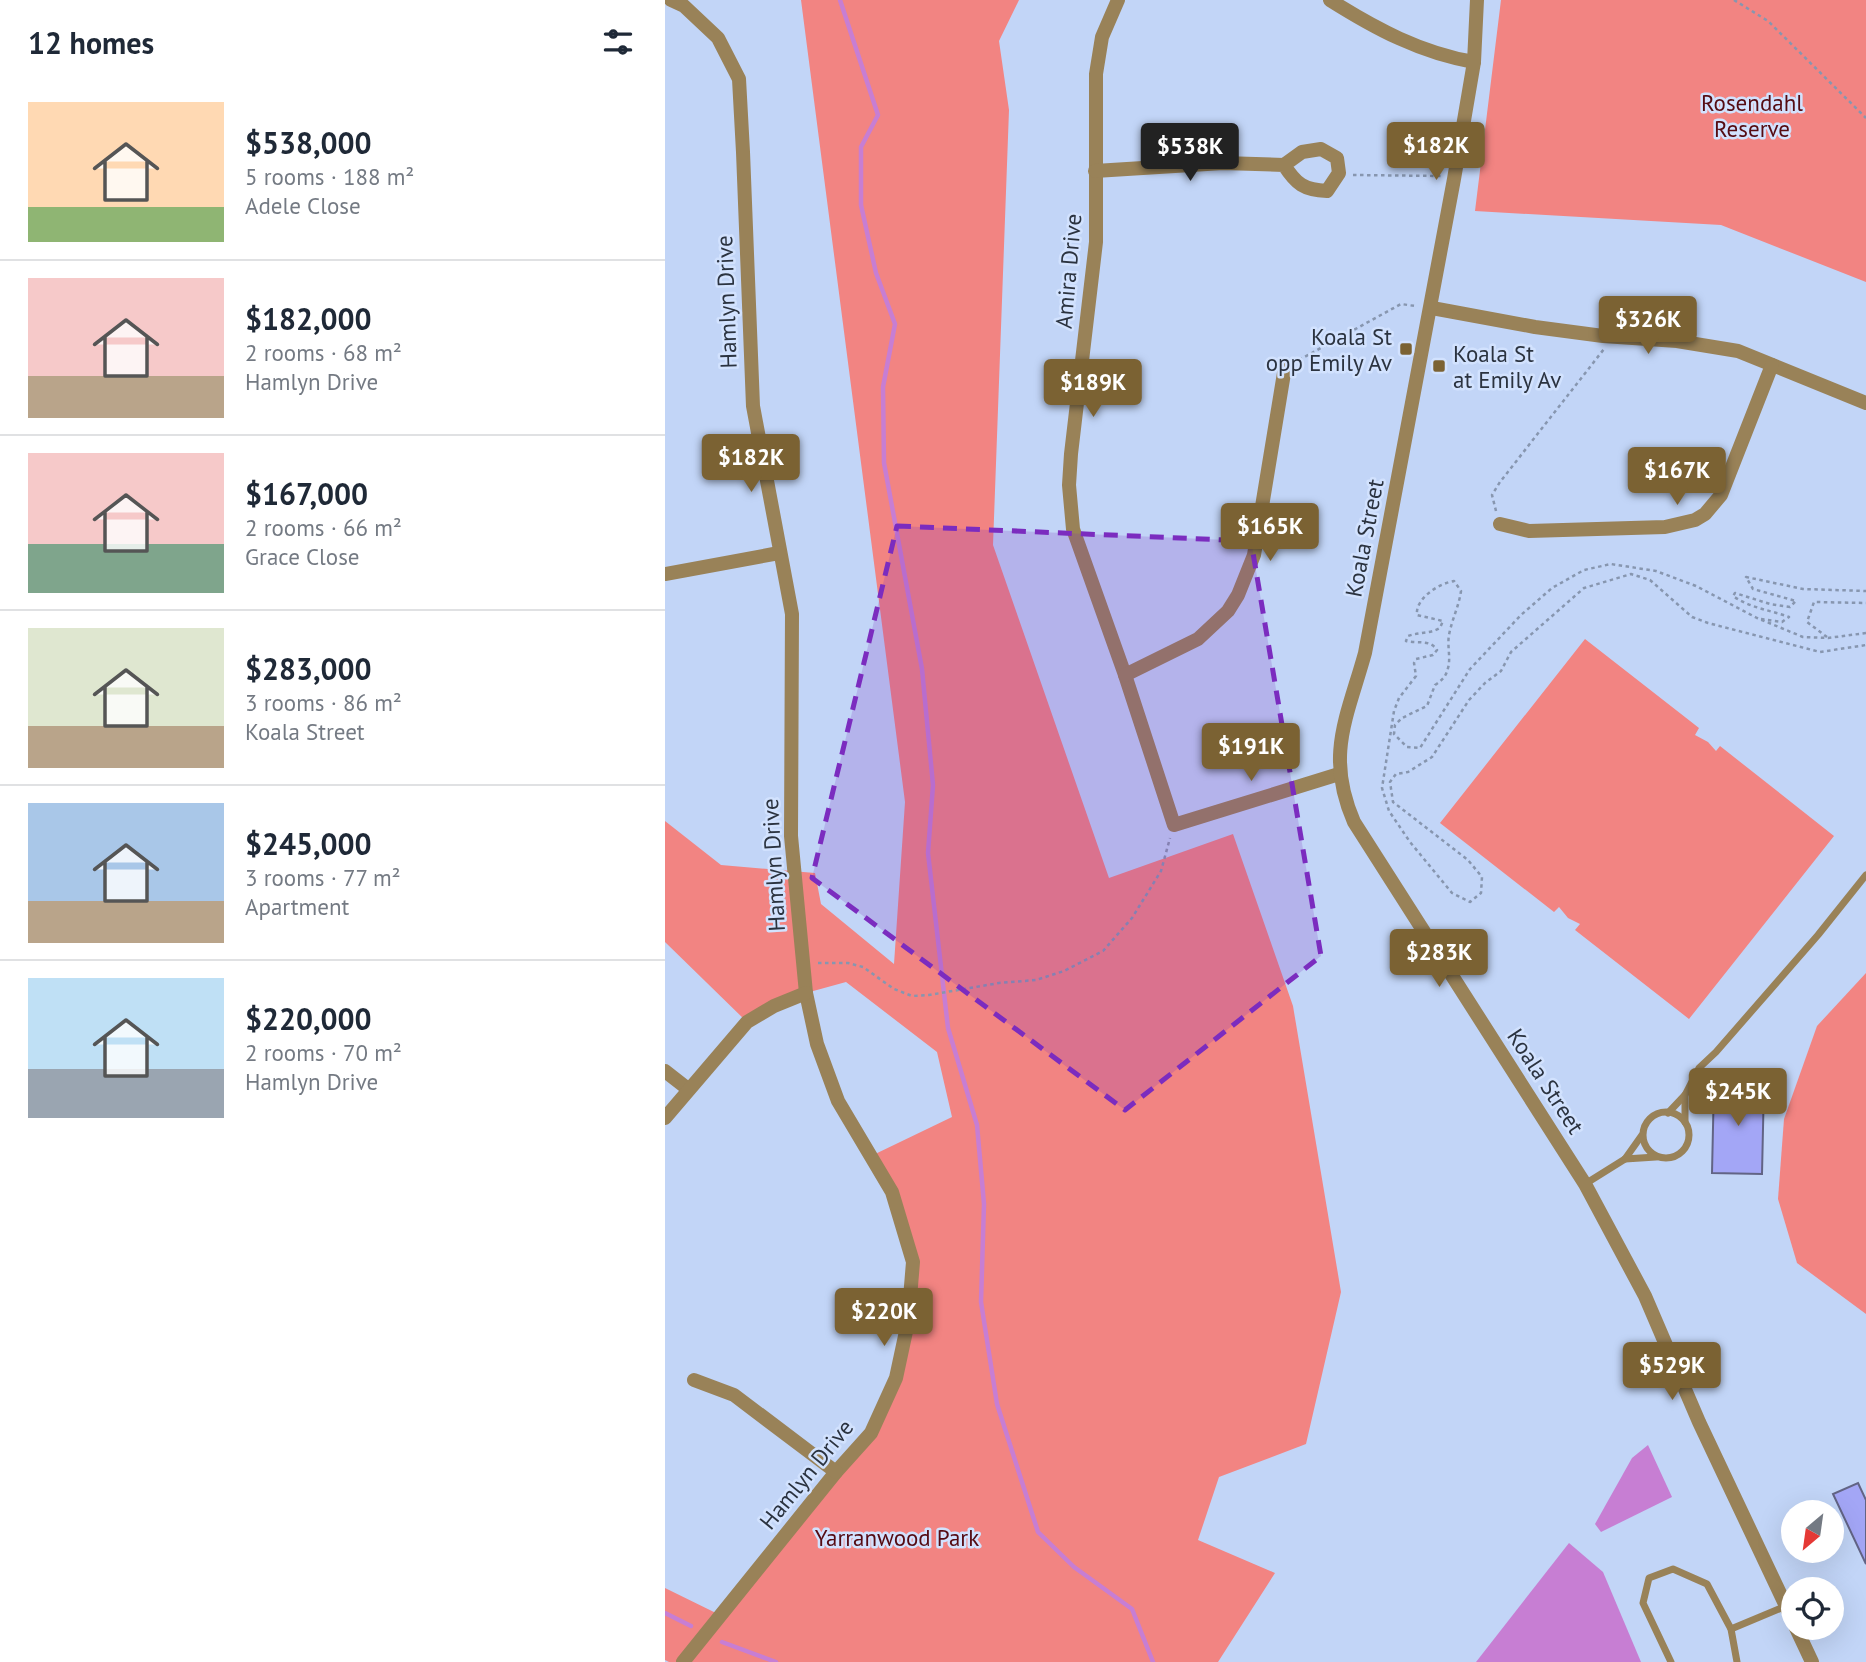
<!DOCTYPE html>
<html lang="en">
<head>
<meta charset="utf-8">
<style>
  body { margin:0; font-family:"PT Sans",sans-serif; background:#f6f6f7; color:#1f2937; height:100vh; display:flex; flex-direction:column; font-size:26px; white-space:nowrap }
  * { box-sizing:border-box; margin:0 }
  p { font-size:23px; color:#747a83 }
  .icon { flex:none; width:38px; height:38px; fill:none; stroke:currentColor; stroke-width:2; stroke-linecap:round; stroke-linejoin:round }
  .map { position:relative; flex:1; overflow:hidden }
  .sheet { display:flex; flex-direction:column; background:#fff; width:665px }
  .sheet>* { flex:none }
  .needle { width:46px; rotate:209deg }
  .controls { position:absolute; left:1116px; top:1500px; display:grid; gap:14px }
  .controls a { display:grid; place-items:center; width:63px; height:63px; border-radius:50%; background:#fff; box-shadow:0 7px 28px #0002; font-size:35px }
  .price { position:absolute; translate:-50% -60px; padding:0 16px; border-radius:7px; background:#7b6233; color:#fff; font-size:23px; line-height:46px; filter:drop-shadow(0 2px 4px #0008) }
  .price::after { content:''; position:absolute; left:50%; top:42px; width:21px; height:16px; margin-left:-10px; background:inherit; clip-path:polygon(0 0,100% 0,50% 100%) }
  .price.selected { background:#222; color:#fff }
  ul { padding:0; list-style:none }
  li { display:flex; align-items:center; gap:21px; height:175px; padding:0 28px }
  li+li { border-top:2px solid #e0e1e3 }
  li span { display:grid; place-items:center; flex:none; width:196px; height:140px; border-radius:0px; color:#555 }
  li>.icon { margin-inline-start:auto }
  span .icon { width:84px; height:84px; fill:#fffc; stroke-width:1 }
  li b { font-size:30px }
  h2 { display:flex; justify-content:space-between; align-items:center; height:84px; padding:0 28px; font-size:30px }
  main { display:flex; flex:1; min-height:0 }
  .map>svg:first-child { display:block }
</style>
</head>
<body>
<main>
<section class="sheet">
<h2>12 homes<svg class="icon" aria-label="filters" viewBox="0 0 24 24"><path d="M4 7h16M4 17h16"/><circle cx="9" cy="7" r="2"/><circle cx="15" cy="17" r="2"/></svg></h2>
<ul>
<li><span style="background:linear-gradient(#ffd9b3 75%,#8fb573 0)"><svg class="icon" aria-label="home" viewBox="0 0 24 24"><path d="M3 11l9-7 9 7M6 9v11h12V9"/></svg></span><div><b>$538,000</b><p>5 rooms · 188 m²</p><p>Adele Close</p></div></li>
<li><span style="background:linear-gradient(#f6c9c9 70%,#b9a48a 0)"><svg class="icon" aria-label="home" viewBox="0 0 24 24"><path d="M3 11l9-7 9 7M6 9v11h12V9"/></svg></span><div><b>$182,000</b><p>2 rooms · 68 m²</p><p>Hamlyn Drive</p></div></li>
<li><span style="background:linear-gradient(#f6c9c9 65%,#7fa58c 0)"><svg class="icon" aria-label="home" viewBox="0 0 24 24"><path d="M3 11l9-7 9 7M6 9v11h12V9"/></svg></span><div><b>$167,000</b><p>2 rooms · 66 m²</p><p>Grace Close</p></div></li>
<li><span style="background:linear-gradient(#dfe7d0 70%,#b9a48a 0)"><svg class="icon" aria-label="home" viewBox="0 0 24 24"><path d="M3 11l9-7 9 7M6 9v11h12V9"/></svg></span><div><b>$283,000</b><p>3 rooms · 86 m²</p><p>Koala Street</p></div></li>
<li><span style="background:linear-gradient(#a9c7e8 70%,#b9a48a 0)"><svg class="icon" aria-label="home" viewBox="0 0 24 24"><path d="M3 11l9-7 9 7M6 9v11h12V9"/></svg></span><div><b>$245,000</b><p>3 rooms · 77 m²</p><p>Apartment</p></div></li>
<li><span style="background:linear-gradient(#bfe0f5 65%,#9aa5b1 0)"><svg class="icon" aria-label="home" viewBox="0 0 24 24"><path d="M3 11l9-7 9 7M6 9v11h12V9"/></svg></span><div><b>$220,000</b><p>2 rooms · 70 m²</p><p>Hamlyn Drive</p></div></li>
</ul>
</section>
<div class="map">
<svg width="1201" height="1662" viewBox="0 0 1201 1662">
  <rect width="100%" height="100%" fill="#c2d5f7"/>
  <!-- green -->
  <g fill="#f28482">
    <polygon points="136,0 354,0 334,41 344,110 328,545 444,878 568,834 628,1006 676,1292 641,1444 554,1477 533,1540 610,1573 553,1662 4,1662 0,1660 0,1588 55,1615 206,1433 231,1378 248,1262 206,1156 287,1117 272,1052 181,982 141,993 82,1022 0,942 0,821 56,865 150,873 156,904 229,964 240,802"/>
    <polygon points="836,0 1201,0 1201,282 1056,225 810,211"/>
    <polygon points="920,639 1034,728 1030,735 1043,742 1051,751 1055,746 1169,836 1024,1019 910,930 915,924 903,918 894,907 889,912 775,823"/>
    <polygon points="1201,973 1201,1314 1132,1263 1113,1199 1119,1119 1152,1026"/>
  </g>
  <!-- water -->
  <g fill="#c77ed3">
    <polygon points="983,1445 1007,1497 936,1532 930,1524 967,1458"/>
    <polygon points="904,1543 938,1572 976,1662 811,1662"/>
  </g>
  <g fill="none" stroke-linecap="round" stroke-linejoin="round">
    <!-- stream -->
    <g stroke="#c77ed3" stroke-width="4.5">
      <polyline points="175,0 213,115 196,147 196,205 211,273 230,324 218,387 219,463 257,669 268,785 263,853 283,1028 312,1125 319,1204 316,1302 332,1404 373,1532 409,1567 467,1609 488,1662"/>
      <polyline points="0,1613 26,1626"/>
      <polyline points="57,1642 111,1662"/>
    </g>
  </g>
  <!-- building -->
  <g fill="#a3a6f6" stroke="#626485" stroke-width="2">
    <polygon points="1049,1082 1099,1083 1097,1174 1047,1173"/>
    <polygon points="1193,1483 1201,1500 1201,1564 1168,1494"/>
  </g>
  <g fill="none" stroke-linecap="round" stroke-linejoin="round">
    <!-- path -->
    <g stroke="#8796af" stroke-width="2.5" stroke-dasharray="3.5 3.5" stroke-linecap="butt">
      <polyline points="1069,0 1103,21 1201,118"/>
      <polyline points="688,175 776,176"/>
      <polyline points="634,360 736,304 750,306"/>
      <polyline points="831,511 827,495 835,482 939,349"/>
      <path d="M1096,619L1117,622L1124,617C1105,610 1085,608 1068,596L1070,593L1105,604L1125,607L1131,601L1088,589L1081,577L1138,589L1201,591"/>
      <path d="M1201,633L1163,638L1138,637L1092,618L1031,586L991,571L946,564L919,570L887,588L856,615L805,669L755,748L742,747L729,734L730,725L737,718L762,706L770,685C777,680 781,677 783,668C786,658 782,646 784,635C787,619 794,606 796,591L789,581C775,583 750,598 752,615L778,621L775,628C765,634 754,632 743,636L741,641C753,644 765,639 772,650L768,655L751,659L749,663L751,676L734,698L729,711L717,788L724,811L745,842L787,893L805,902L816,893L817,877L803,860L728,802L725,782L731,774L743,772L767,757L804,700L820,683L836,671L846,652L919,588L966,574L985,580L1027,617L1043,623L1155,652L1201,645"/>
      <polyline points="1162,637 1142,622 1149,602 1201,603"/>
      <polyline points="153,963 183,963 198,967 229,989 247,996 264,995 334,983 371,980 399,971 438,951 467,918 496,871 505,838"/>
    </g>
    <!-- service -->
    <g stroke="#998258" stroke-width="7">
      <polyline points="1020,1095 1020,1122"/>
      <circle cx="1001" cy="1135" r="23"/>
      <polyline points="1003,1113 1020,1095 1034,1068 1051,1052 1153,935 1201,875"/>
      <polyline points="960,1159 991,1157"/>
      <polyline points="920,1184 960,1159 977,1135"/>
      <polyline points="1066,1629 1121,1606"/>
      <polyline points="1006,1662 978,1603 984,1578 1008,1569 1042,1584 1066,1629 1072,1662"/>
    </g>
    <!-- minor -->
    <g stroke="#998258" stroke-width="14">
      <polyline points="6,0 19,6 53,38 74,79 78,152 88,406 127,614 126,836 141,993 152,1044 173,1101 227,1192 248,1262 243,1322 231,1378 206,1433 171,1472 18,1662"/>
      <polyline points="453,0 437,37 431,74 431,242 406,454 404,485 408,529 460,675 509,825 674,774"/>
      <path d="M665,0C711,29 756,53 809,62"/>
      <path d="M430,171L558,163L619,165L637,152L656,149L672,158L674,173L662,191C639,190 631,184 619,165"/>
      <polyline points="767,308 870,327 938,336 1012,341 1073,351 1201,403"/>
      <polyline points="835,524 864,531 1000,527 1030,520 1040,514 1056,495 1107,365"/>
      <polyline points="0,574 114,553"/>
      <polyline points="460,675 533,639 563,611 573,595 589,555 620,367"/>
      <polyline points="0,1071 23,1089"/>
      <polyline points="0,1118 82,1022 109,1006 141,993"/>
      <polyline points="29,1380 69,1395 171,1472"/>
    </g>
    <!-- tertiary -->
    <g stroke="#998258" stroke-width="14">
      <path d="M812,0L809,62L789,179L700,653C682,718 660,755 689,822L920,1184L980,1296L1034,1422L1129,1623"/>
      <polyline points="1131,1628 1147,1662"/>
    </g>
  </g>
  <!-- marked area -->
  <path fill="#7b2cbf" fill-opacity="0.2" stroke="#7b2cbf" stroke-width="5" stroke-dasharray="14 9" stroke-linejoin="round" d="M232,526L586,541L656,956L460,1110L147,878Z"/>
  <!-- markers -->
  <g fill="#7b6233" stroke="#d2e2fe" stroke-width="2.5">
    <rect x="734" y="342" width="14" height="14" rx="3.5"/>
    <rect x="767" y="359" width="14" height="14" rx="3.5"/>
  </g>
  <g text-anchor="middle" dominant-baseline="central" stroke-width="5" stroke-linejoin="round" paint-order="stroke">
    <!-- park labels -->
    <g font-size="23" fill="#550b12" stroke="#d2e2fe">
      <text x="1087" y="102">Rosendahl<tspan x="1087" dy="26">Reserve</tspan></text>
      <text x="232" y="1537">Yarranwood Park</text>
    </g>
    <!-- street labels -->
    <g font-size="23" fill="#2b3340" stroke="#d2e2fe">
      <text transform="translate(403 271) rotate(-85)">Amira Drive</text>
      <text transform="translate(61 302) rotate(-92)">Hamlyn Drive</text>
      <text transform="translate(699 538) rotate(-79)">Koala Street</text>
      <text transform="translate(108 865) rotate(-93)">Hamlyn Drive</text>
      <text transform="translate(881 1081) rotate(57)">Koala Street</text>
      <text transform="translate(141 1474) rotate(-51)">Hamlyn Drive</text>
    </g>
    <!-- poi labels -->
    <g font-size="23" fill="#2b3340" stroke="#d2e2fe" text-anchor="end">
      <text x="727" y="336">Koala St<tspan x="727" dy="26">opp Emily Av</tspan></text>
      <text x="788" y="353" text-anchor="start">Koala St<tspan x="788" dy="26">at Emily Av</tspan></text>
    </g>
  </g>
</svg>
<div class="controls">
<a><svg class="needle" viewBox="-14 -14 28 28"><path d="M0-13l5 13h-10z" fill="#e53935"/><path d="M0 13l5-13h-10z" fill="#747a83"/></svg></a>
<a><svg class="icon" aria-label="locate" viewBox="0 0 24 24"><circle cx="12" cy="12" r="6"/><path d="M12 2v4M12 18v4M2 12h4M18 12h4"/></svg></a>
</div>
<b class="price" style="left:771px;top:182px">$182K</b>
<b class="price selected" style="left:525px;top:183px">$538K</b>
<b class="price" style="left:983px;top:356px">$326K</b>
<b class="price" style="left:428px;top:419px">$189K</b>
<b class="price" style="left:86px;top:494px">$182K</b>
<b class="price" style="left:1012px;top:507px">$167K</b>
<b class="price" style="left:605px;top:563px">$165K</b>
<b class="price" style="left:586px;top:783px">$191K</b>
<b class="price" style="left:774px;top:989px">$283K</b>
<b class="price" style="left:1073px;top:1128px">$245K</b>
<b class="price" style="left:219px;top:1348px">$220K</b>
<b class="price" style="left:1007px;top:1402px">$529K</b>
</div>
</main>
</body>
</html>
